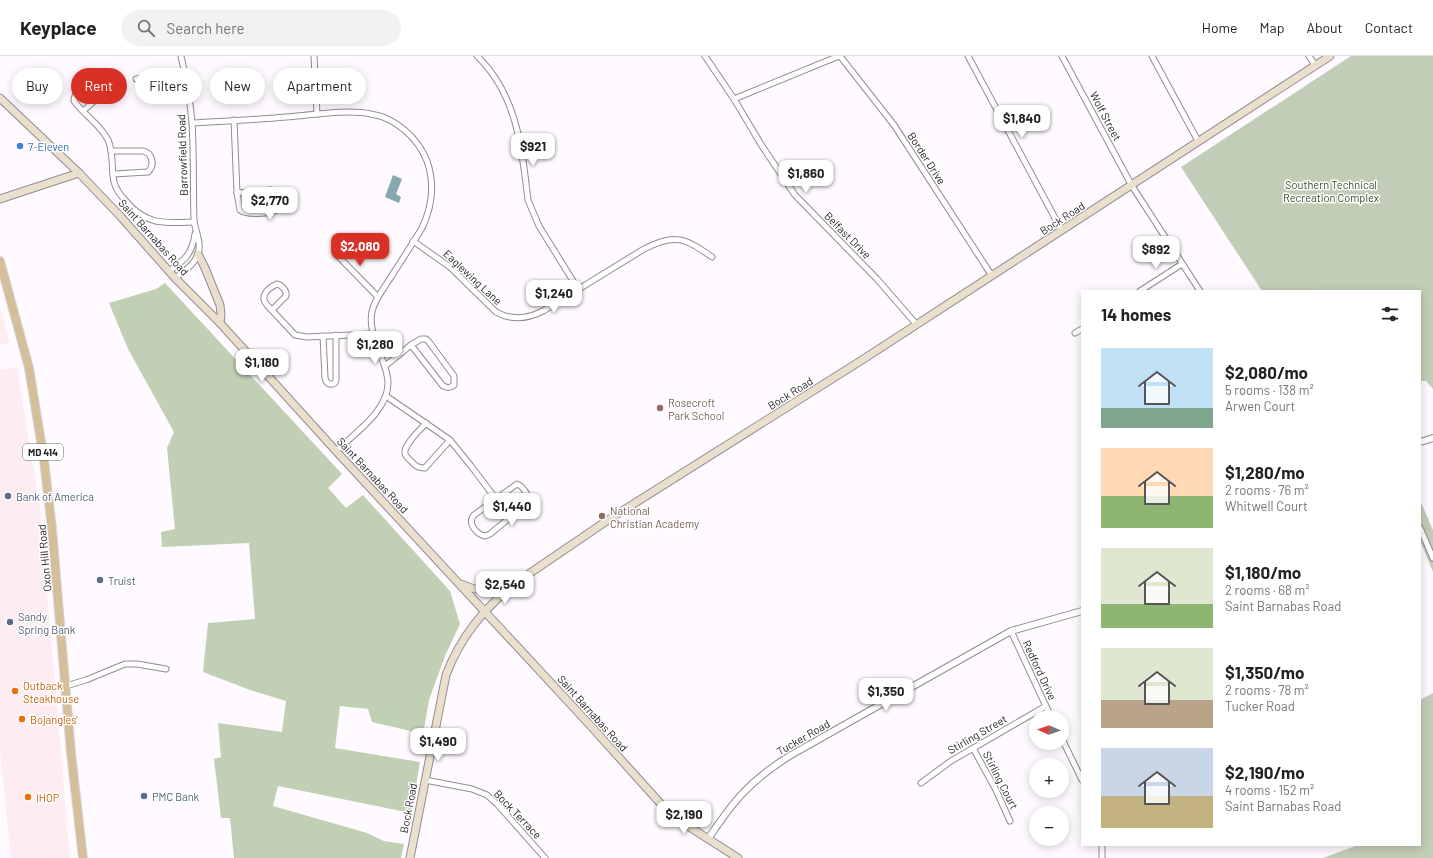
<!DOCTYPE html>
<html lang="en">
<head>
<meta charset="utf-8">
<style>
  body { margin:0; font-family:Barlow,sans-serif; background:#f2f2f2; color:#222; height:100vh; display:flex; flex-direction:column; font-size:15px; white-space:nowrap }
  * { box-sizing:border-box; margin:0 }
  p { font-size:13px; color:#767676 }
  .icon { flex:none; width:22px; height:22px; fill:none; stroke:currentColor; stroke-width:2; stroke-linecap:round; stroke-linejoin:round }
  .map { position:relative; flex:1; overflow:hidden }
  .sheet { position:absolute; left:1081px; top:234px; width:340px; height:556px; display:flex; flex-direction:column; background:#fff; border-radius:0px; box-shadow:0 2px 10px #0003 }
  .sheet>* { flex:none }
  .hud { position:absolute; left:12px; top:12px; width:380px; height:36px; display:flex; gap:8px }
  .needle { width:26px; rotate:272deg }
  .controls { position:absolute; left:1029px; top:654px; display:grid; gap:8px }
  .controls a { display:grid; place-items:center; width:40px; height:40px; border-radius:50%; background:#fff; box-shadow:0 2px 10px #0003; font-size:20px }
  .price { position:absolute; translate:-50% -34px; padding:0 9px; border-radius:8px; background:#fff; color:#222; font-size:13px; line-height:26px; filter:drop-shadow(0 1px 2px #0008) }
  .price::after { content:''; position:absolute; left:50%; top:24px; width:12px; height:9px; margin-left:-6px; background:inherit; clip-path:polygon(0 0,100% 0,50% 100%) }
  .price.current { background:#d93025; color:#fff }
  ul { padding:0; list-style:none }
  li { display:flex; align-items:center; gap:12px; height:100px; padding:0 20px }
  li span { display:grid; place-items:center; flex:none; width:112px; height:80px; border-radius:0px; color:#555 }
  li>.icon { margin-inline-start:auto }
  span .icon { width:48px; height:48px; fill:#fffc; stroke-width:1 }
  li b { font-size:17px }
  h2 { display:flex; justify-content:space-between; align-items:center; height:48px; padding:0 20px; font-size:17px }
  .pill { padding:0 14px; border-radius:18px; background:#fff; box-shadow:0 2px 10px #0003; font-size:14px; line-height:36px }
  .pill.current { background:#d93025; color:#fff }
  header { display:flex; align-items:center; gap:24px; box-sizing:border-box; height:56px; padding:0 20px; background:#fff; border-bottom:1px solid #e0e0e0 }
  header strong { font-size:19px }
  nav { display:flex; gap:22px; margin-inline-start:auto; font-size:14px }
  .search { width:280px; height:36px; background:#f2f2f2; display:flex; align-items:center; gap:10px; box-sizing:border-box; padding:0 14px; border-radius:22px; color:#767676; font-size:15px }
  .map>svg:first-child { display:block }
</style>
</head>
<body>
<header>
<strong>Keyplace</strong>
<div class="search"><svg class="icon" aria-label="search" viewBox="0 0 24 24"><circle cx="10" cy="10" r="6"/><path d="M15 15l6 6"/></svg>Search here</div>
<nav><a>Home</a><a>Map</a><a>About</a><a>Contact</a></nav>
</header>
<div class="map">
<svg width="1433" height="802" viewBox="0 0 1433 802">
  <rect width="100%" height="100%" fill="#fffaff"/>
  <!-- commercial -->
  <g fill="#fdedf2">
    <polygon points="0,252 10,287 0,288"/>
    <polygon points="17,311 40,454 70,802 11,802 0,695 0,314"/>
  </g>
  <!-- green -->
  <g fill="#c2cdb7">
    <polygon points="1351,0 1433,0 1433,227 1420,235 1262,235 1181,111"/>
    <polygon points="1420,444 1433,474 1433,516 1420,485"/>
    <polygon points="1433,637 1433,802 1323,802 1358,789 1420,789 1420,644"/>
  </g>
  <!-- forest -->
  <g fill="#c1cfb4">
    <polygon points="1416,0 1433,0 1433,26"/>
    <polygon points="1433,197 1433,333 1426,325 1420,325 1420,235 1308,235 1345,209 1366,202"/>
    <polygon points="165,227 342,418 328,432 346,452 363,439 450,535 460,568 445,600 429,644 423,678 372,666 368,653 340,650 335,692 420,706 411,757 278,730 273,750 367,777 384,785 404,788 401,802 234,802 230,762 221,762 214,703 221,701 218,667 282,676 286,645 250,634 203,616 208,567 255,563 249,487 162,491 161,476 175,473 167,392 174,376 128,293 109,247 156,233"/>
  </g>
  <!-- water -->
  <polygon fill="#85a8b1" points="393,119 402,123 396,138 401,141 399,147 385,141"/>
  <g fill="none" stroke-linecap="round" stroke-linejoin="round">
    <!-- minor casing -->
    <g stroke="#938b93" stroke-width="7">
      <g id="minor">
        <polyline points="314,0 317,58"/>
        <path d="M477,0C517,38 522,93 528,144L539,170L578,233"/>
        <polyline points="705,0 734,43 762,90 795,139 877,223 917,269"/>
        <polyline points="840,0 894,69 992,220"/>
        <polyline points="968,0 1062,175"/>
        <polyline points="1062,0 1132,130 1200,235"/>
        <polyline points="1152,0 1198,85"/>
        <polyline points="1309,0 1315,9"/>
        <polyline points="136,23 184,16"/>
        <polyline points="734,43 839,0"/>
        <path d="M83,55C93,46 106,39 90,28C82,29 74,37 74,45C84,59 100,68 108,84C114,97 111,112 114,126C116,133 120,139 125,144C146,170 165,167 194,166"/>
        <polyline points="234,64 237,137"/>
        <path d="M192,67C223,65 255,64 286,61C313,59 345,53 371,58C396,62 418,82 427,105C435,128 432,151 422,172C411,190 400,207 389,224C383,234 374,244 372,256C369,270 375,284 380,297C383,307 388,316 388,327C388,355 355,377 336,395"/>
        <path d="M111,95H144L149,98C153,104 154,110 148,116L113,118"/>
        <path d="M271,134L275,136C278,142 279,150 274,155C267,158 245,159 240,154L237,137Z"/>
        <polyline points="347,181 335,192 336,198 378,241"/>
        <path d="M413,185L450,211L496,256C512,265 527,263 543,255L644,193C675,177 685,182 712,201"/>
        <path d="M169,215C185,204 192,198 195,178"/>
        <path d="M175,222C184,216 195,208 198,198C202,187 195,175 194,164C193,132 194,99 192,66C190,44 186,22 181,0"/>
        <polyline points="1140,235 1182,208"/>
        <path d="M272,254L286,240C287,235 282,229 277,228C268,232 259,240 267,249L295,279L307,281L373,278"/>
        <polyline points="1075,277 1082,273"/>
        <path d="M323,280L325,322C326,327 330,330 335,327L336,324V279"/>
        <path d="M421,283H426L429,286L454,320V329C450,332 448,332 443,330L411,289Z"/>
        <polyline points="385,310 411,289"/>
        <polyline points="386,340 450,384 471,410 496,443"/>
        <path d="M426,367C421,373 403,389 405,398C406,401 409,403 411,405C415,410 418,412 425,412L450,384"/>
        <path d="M517,428C523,430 529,440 529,446L490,478L485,480C476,478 467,467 474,459Z"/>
        <polyline points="1420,472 1433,502"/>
        <polyline points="1011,575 1051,661"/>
        <polyline points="66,630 86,624 125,608 137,608 166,613"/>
        <polyline points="1062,683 1082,724"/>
        <polyline points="973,692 996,734 1010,765"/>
        <polyline points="425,724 472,733 487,739 498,749 545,802"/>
        <polyline points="921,727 951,705 1046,650"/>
        <polyline points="1102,802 1102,789"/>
      </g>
    </g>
    <!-- tertiary casing -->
    <g stroke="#938b93" stroke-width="8">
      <g id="tertiary">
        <polyline points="1420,386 1433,382"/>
        <path d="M708,783C719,767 730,750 744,736C758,721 775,709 791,699L1011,575L1082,555"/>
      </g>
    </g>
    <!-- secondary casing -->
    <g stroke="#938b93" stroke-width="9">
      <g id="secondary">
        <polyline points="0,42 79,117 121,161 175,222 220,267 336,395 589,668 660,747 688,770 738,802"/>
        <polyline points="0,143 79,117"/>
        <polyline points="198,198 205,212 220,249 221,259 220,267"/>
        <path d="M461,528C478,536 491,536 509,530"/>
        <path d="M410,802L446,619C461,580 483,554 514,528L608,464L862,304L1330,0"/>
      </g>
    </g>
    <!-- primary casing -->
    <g stroke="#d8d7d8" stroke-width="10">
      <polyline id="primary" points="0,205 29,312 44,404 52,473 71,697 83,802"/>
    </g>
    <!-- minor -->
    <use href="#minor" stroke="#fff" stroke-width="5"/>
    <!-- tertiary -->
    <use href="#tertiary" stroke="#fff" stroke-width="6"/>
    <!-- secondary -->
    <use href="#secondary" stroke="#eadfcc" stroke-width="7"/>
    <!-- primary -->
    <use href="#primary" stroke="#d5bf9a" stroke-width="8"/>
  </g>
  <!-- markers -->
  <circle fill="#3f7fe0" stroke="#fff" stroke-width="1.5" cx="20" cy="90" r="4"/>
  <g fill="#8d6e63" stroke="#fff" stroke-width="1.5">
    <circle cx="660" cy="352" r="4"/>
    <circle cx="602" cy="460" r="4"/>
  </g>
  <g fill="#5c6f8a" stroke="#fff" stroke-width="1.5">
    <circle cx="8" cy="440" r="4"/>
    <circle cx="100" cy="524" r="4"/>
    <circle cx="10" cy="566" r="4"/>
    <circle cx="144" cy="740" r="4"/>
  </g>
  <g fill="#e8710a" stroke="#fff" stroke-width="1.5">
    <circle cx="15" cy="635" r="4"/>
    <circle cx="22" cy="663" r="4"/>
    <circle cx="28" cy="741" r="4"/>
  </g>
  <g text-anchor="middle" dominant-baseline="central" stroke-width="3" stroke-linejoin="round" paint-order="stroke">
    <!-- shield labels -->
    <rect fill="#fff" stroke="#676466" stroke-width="1" x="23" y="388" width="40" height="16" rx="3"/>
    <g font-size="10" font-weight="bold" fill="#262225">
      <text x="43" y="396">MD 414</text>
    </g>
    <!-- street labels -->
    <g font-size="11" fill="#262225" stroke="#fff">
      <text transform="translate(1106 60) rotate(62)">Wolf Street</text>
      <text transform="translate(182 99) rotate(-92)">Barrowfield Road</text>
      <text transform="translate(927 102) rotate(57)">Border Drive</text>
      <text transform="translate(1062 162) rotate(-33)">Bock Road</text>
      <text transform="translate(848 179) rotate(45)">Belfast Drive</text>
      <text transform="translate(154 181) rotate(48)">Saint Barnabas Road</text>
      <text transform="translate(473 221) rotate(43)">Eaglewing Lane</text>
      <text transform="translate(790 337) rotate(-32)">Bock Road</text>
      <text transform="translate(373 419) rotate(47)">Saint Barnabas Road</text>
      <text transform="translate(44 502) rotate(-95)">Oxon Hill Road</text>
      <text transform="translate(1040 614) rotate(65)">Redford Drive</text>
      <text transform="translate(593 657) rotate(48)">Saint Barnabas Road</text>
      <text transform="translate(977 678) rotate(-30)">Stirling Street</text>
      <text transform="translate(803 681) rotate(-30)">Tucker Road</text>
      <text transform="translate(1001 724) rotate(63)">Stirling Court</text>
      <text transform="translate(408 752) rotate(-79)">Bock Road</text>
      <text transform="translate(518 758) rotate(46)">Bock Terrace</text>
    </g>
    <!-- shop labels -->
    <g font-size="11" fill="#366cbe" stroke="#fff" text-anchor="start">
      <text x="28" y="90">7-Eleven</text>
    </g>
    <!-- park labels -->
    <g font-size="11" fill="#394d22" stroke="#fff">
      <text x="1331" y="128">Southern Technical<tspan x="1331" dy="13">Recreation Complex</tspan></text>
    </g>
    <!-- education labels -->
    <g font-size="11" fill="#785e54" stroke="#fff" text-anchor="start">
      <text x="668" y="346">Rosecroft<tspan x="668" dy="13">Park School</tspan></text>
      <text x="610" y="454">National<tspan x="610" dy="13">Christian Academy</tspan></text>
    </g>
    <!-- service labels -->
    <g font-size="11" fill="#4e5e75" stroke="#fff" text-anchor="start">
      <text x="16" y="440">Bank of America</text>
      <text x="108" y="524">Truist</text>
      <text x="18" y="560">Sandy<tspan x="18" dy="13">Spring Bank</tspan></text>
      <text x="152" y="740">PMC Bank</text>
    </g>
    <!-- food labels -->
    <g font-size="11" fill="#c56008" stroke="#fff" text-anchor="start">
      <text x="23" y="629">Outback<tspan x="23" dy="13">Steakhouse</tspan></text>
      <text x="30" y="663">Bojangles'</text>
      <text x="36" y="741">IHOP</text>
    </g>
  </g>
</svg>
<div class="controls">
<a><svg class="needle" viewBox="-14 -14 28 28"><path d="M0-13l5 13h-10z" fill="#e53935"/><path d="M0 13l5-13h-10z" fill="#767676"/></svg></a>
<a>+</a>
<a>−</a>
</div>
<b class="price" style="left:1022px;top:83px">$1,840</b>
<b class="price" style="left:533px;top:111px">$921</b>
<b class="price" style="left:806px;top:138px">$1,860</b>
<b class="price" style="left:270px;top:165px">$2,770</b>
<b class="price current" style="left:360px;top:211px">$2,080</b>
<b class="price" style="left:1156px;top:214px">$892</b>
<b class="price" style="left:554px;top:258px">$1,240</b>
<b class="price" style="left:375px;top:309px">$1,280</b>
<b class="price" style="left:262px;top:327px">$1,180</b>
<b class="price" style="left:512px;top:471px">$1,440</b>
<b class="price" style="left:505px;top:549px">$2,540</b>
<b class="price" style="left:886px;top:656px">$1,350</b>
<b class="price" style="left:438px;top:706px">$1,490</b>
<b class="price" style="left:684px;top:779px">$2,190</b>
<div class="hud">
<a class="pill">Buy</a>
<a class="pill current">Rent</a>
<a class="pill">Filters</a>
<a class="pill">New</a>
<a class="pill">Apartment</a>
</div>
<section class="sheet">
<h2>14 homes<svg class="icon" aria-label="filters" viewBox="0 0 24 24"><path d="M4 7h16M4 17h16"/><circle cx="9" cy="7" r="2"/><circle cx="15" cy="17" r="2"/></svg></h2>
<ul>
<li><span style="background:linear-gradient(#bfe0f5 75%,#7fa58c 0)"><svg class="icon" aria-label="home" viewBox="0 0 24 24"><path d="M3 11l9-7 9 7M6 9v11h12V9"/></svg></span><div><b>$2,080/mo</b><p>5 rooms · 138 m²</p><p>Arwen Court</p></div></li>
<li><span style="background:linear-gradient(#ffd9b3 60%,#8fb573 0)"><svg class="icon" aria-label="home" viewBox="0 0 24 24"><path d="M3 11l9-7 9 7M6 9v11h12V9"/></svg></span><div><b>$1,280/mo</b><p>2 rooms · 76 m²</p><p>Whitwell Court</p></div></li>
<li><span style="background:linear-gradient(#dfe7d0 70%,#8fb573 0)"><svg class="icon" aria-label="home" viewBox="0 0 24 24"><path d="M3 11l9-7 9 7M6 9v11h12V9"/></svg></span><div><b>$1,180/mo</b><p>2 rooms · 68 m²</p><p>Saint Barnabas Road</p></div></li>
<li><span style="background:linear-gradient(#dfe7d0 65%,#b9a48a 0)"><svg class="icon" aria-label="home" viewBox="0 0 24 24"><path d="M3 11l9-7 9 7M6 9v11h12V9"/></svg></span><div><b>$1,350/mo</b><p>2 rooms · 78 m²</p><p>Tucker Road</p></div></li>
<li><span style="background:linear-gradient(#c9d6e8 60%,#c2b280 0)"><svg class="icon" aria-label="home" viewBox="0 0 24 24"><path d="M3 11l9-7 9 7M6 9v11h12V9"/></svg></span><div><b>$2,190/mo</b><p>4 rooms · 152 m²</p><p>Saint Barnabas Road</p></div></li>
</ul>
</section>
</div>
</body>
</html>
